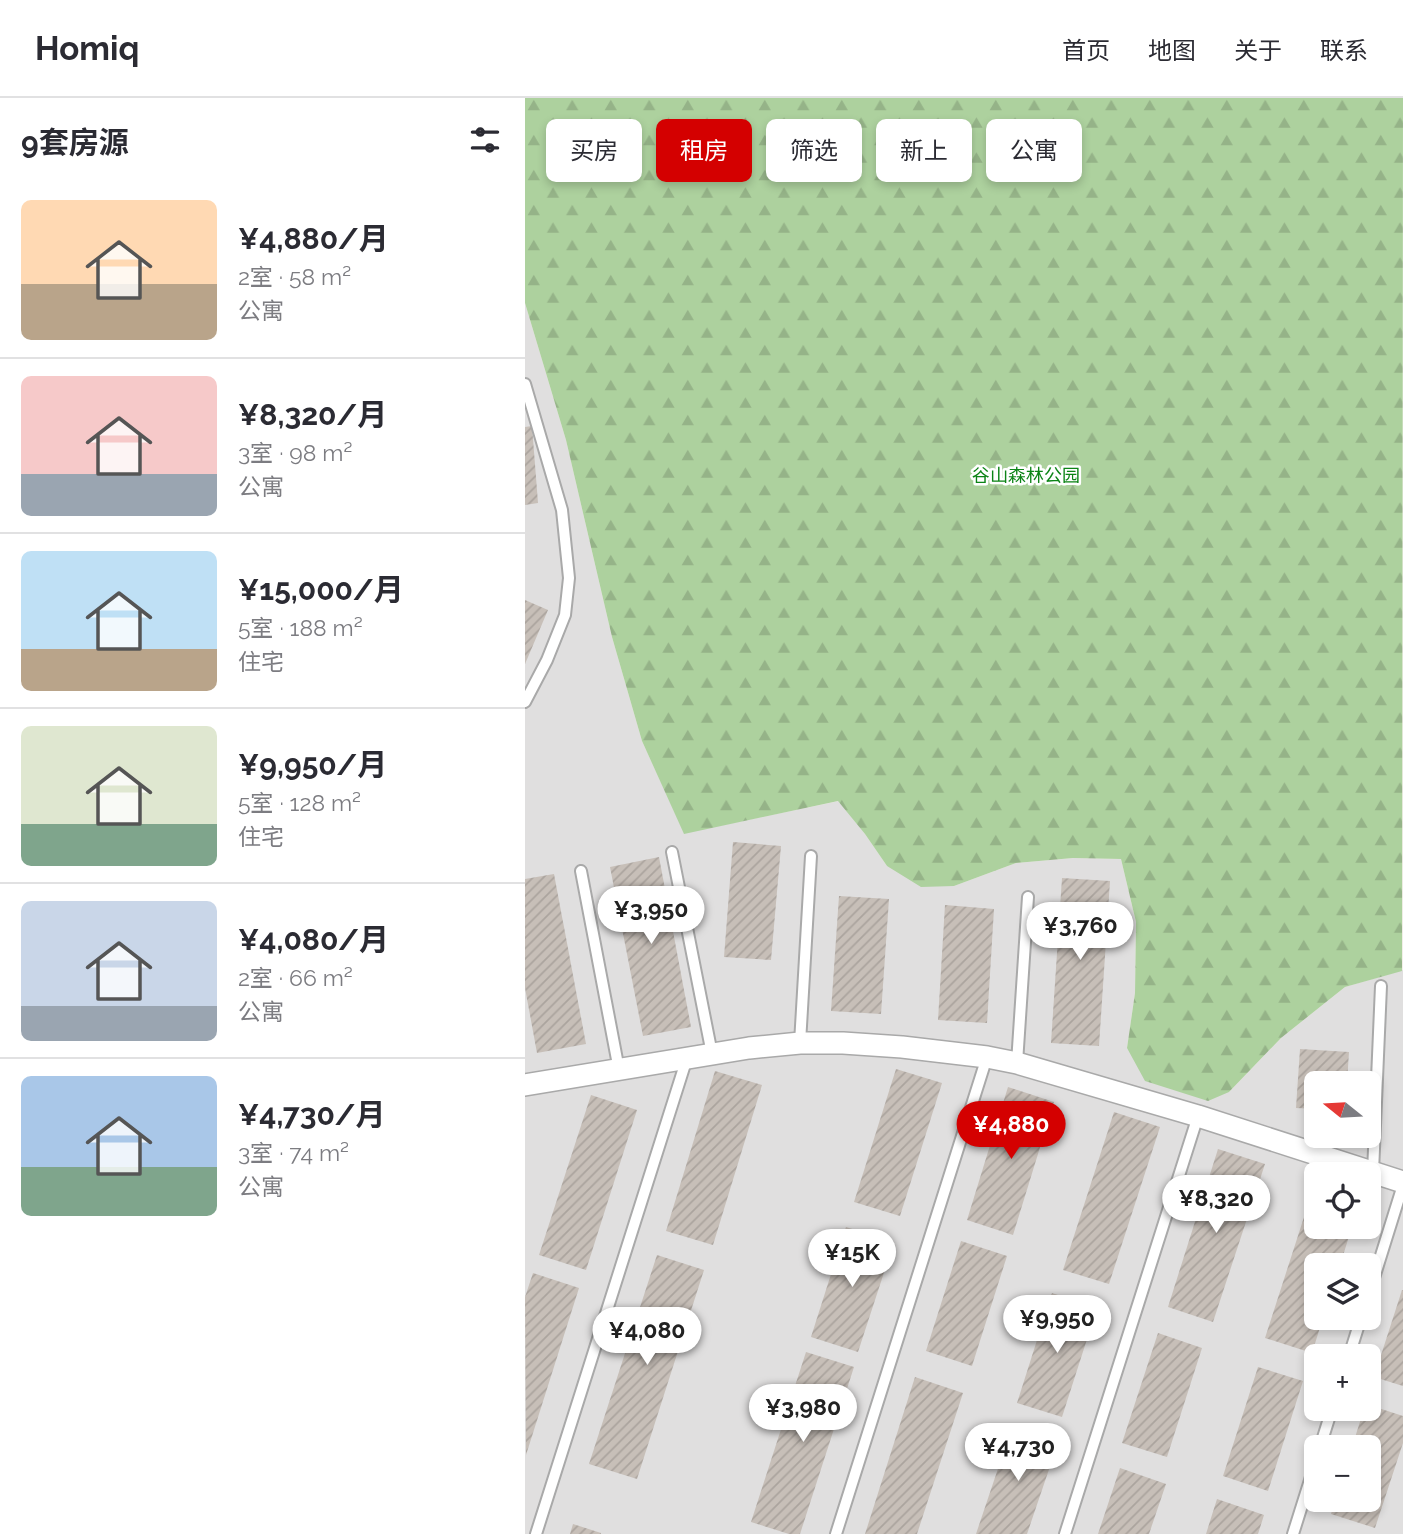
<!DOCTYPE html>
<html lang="zh">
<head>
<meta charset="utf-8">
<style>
  body { margin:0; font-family:Raleway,"Noto Sans SC",sans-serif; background:#f2f2f3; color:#2b2b33; height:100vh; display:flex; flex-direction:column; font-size:26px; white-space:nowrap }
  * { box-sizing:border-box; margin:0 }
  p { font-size:23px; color:#7c7c81 }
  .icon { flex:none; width:38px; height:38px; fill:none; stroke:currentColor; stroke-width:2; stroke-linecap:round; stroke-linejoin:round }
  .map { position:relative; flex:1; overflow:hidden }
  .drawer { display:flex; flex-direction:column; background:#fff; width:525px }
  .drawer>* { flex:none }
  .guide { position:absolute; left:21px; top:21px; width:665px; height:63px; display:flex; gap:14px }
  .needle { width:46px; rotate:288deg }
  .buttons { position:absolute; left:779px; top:973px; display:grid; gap:14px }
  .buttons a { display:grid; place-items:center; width:77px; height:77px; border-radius:10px; background:#fff; box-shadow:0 4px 10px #0003; font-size:35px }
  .price { position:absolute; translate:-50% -60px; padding:0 16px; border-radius:24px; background:#fff; color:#222; font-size:23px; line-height:46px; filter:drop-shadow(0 2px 4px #0008) }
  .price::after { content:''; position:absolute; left:50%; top:42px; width:21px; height:16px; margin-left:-10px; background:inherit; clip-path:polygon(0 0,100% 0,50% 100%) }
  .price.selected { background:#d40000; color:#fff }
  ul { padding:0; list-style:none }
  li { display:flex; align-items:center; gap:21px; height:175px; padding:0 21px }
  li+li { border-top:2px solid #e1e1e2 }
  li span { display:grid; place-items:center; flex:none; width:196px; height:140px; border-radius:10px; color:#555 }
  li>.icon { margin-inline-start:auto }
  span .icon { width:84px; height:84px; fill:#fffc; stroke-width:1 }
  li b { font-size:30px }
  h2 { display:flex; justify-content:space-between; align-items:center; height:84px; padding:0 21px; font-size:30px }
  .pill { padding:0 24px; border-radius:10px; background:#fff; box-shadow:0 4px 10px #0003; font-size:24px; line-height:63px }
  .pill.selected { background:#d40000; color:#fff }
  header { display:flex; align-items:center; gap:42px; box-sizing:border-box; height:98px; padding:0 35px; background:#fff; border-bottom:2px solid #e1e1e2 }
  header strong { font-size:33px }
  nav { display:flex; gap:38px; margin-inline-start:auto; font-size:24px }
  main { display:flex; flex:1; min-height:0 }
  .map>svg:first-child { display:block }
</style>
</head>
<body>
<header>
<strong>Homiq</strong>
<nav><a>首页</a><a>地图</a><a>关于</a><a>联系</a></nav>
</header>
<main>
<section class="drawer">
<h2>9套房源<svg class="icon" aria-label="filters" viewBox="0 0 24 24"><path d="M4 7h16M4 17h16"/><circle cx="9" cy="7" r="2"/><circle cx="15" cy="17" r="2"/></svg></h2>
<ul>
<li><span style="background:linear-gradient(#ffd9b3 60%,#b9a48a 0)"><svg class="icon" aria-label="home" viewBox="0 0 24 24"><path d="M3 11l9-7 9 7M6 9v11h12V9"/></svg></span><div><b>¥4,880/月</b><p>2室 · 58 m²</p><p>公寓</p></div></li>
<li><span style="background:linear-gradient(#f6c9c9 70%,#9aa5b1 0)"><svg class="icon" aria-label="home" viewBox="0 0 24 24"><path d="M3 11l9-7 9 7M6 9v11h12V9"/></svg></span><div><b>¥8,320/月</b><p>3室 · 98 m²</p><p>公寓</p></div></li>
<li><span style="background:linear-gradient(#bfe0f5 70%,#b9a48a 0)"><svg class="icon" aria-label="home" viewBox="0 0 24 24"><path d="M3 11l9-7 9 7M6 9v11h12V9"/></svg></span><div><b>¥15,000/月</b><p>5室 · 188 m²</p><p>住宅</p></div></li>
<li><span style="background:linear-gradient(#dfe7d0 70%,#7fa58c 0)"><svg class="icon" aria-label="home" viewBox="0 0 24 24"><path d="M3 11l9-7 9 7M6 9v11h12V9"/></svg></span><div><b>¥9,950/月</b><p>5室 · 128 m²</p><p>住宅</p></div></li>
<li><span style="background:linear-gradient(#c9d6e8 75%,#9aa5b1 0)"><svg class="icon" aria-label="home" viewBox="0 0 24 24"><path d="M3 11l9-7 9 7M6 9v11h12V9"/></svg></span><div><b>¥4,080/月</b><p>2室 · 66 m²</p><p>公寓</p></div></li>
<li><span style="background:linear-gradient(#a9c7e8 65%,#7fa58c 0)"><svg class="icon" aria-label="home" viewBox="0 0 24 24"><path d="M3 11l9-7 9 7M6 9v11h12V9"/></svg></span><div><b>¥4,730/月</b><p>3室 · 74 m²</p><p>公寓</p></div></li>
</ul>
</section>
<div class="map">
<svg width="878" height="1436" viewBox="0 0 878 1436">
  <defs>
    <pattern id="forest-firs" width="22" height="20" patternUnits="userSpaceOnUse" patternTransform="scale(1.75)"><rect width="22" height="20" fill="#add19e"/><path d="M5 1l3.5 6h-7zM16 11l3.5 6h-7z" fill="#95b388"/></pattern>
    <pattern id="building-hatch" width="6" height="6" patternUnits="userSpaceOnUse" patternTransform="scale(1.75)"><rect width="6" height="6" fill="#c7bfb8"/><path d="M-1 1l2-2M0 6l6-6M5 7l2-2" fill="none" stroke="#aba49e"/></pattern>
  </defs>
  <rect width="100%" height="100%" fill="#f2efe9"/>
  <!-- residential -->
  <path fill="#e0dfdf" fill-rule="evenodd" d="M0,205L41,342L87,539L117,643L159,735L314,703L340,736L362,768L429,788L491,765L548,760L596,761L611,824L610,895L602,950L704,994L756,940L820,889L878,872V1436H0ZM791,985H844V1038H791ZM791,1076H844V1129H791ZM791,1167H844V1220H791ZM791,1258H844V1311H791ZM791,1349H844V1402H791Z"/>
  <!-- forest -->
  <polygon fill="url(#forest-firs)" points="0,0 878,0 877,873 820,889 756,940 704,994 683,1003 620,983 602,950 610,895 611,824 596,761 548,760 491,765 429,788 396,789 362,768 340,736 313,703 159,736 117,643 87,539 41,342 0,205"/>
  <!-- building -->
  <g fill="url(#building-hatch)">
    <polygon points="7,328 13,405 0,407 0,329"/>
    <polygon points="0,502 23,512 0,566"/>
    <polygon points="208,744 256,748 246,862 199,859"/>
    <polygon points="134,759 166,929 118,938 85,769"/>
    <polygon points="29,776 61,946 12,955 0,890 0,781"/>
    <polygon points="537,780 585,783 574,948 526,945"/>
    <polygon points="314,798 364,801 356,916 306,913"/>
    <polygon points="420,807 469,811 462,925 413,922"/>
    <polygon points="775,951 824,954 822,985 791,985 791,1011 771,1010"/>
    <polygon points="371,971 417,985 375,1118 329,1104"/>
    <polygon points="190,973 237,987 188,1147 141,1133"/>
    <polygon points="483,989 529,1004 488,1137 442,1122"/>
    <polygon points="66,997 112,1012 61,1172 14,1157"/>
    <polygon points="589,1014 635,1029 584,1186 538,1172"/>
    <polygon points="693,1051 740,1066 688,1224 643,1209"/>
    <polygon points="790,1085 791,1129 827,1129 815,1167 791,1167 791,1220 798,1220 787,1255 740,1240"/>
    <polygon points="321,1129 369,1144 333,1254 286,1239"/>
    <polygon points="436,1143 482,1158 447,1268 401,1253"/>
    <polygon points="132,1157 179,1172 112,1381 64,1366"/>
    <polygon points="8,1175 54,1190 1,1357 0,1199"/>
    <polygon points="877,1192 878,1192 878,1288 849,1279"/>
    <polygon points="527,1195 572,1210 537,1319 492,1305"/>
    <polygon points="633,1235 677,1250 642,1359 597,1345"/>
    <polygon points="281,1254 329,1269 275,1436 264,1436 226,1424"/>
    <polygon points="733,1269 778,1283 743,1393 698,1378"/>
    <polygon points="390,1279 438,1295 392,1436 340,1436"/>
    <polygon points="844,1307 878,1318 878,1345 850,1430 806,1416 810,1402 844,1402 844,1349 827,1349 839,1311 844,1311"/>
    <polygon points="488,1326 534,1342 502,1436 451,1436"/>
    <polygon points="595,1370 641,1386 624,1436 573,1436"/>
    <polygon points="692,1401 739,1417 733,1436 681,1436"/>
    <polygon points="48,1426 76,1435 76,1436 45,1436"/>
  </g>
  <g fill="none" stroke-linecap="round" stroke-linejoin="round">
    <!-- lane casing -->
    <g stroke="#a9a9a9" stroke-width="14">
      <g id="lane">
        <polyline points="0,286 37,412 44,480 40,517 22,562 0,604"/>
        <polyline points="147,754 187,956"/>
        <polyline points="56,773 94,972"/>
        <polyline points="275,945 286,758"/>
        <polyline points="492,965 503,799"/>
        <polyline points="848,1074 856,888"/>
        <polyline points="844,1196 878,1087"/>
        <polyline points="824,1258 836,1220"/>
        <polyline points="795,1349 807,1311"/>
        <polyline points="11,1436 162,960"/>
        <polyline points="311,1436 462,959"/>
        <polyline points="540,1436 673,1018"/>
        <polyline points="768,1436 791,1363"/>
      </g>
    </g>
    <!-- street casing -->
    <g stroke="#a9a9a9" stroke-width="24">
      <polyline id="street" points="0,987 224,950 275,945 318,945 377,949 462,959 492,965 673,1018 878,1084"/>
    </g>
    <!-- lane -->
    <use href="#lane" stroke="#fff" stroke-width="10"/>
    <!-- street -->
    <use href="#street" stroke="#fff" stroke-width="21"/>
  </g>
  <g text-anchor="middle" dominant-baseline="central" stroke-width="5" stroke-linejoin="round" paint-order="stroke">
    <!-- park labels -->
    <g font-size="18" fill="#0c8416" stroke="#fff">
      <text x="501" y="377">谷山森林公园</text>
    </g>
  </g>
</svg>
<div class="buttons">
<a><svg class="needle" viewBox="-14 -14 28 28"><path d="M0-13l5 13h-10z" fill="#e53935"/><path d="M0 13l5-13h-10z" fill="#7c7c81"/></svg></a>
<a><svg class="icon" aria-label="locate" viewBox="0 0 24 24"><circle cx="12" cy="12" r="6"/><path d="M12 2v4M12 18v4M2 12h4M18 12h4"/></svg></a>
<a><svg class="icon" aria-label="layers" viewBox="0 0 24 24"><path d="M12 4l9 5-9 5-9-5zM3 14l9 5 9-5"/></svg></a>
<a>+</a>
<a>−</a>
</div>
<b class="price" style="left:126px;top:848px">¥3,950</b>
<b class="price" style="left:555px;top:864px">¥3,760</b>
<b class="price selected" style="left:486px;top:1063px">¥4,880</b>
<b class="price" style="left:691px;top:1137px">¥8,320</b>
<b class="price" style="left:327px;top:1191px">¥15K</b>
<b class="price" style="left:532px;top:1257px">¥9,950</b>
<b class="price" style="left:122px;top:1269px">¥4,080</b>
<b class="price" style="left:278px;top:1346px">¥3,980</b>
<b class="price" style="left:493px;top:1385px">¥4,730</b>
<div class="guide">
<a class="pill">买房</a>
<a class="pill selected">租房</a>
<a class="pill">筛选</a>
<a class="pill">新上</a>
<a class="pill">公寓</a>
</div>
</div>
</main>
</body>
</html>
